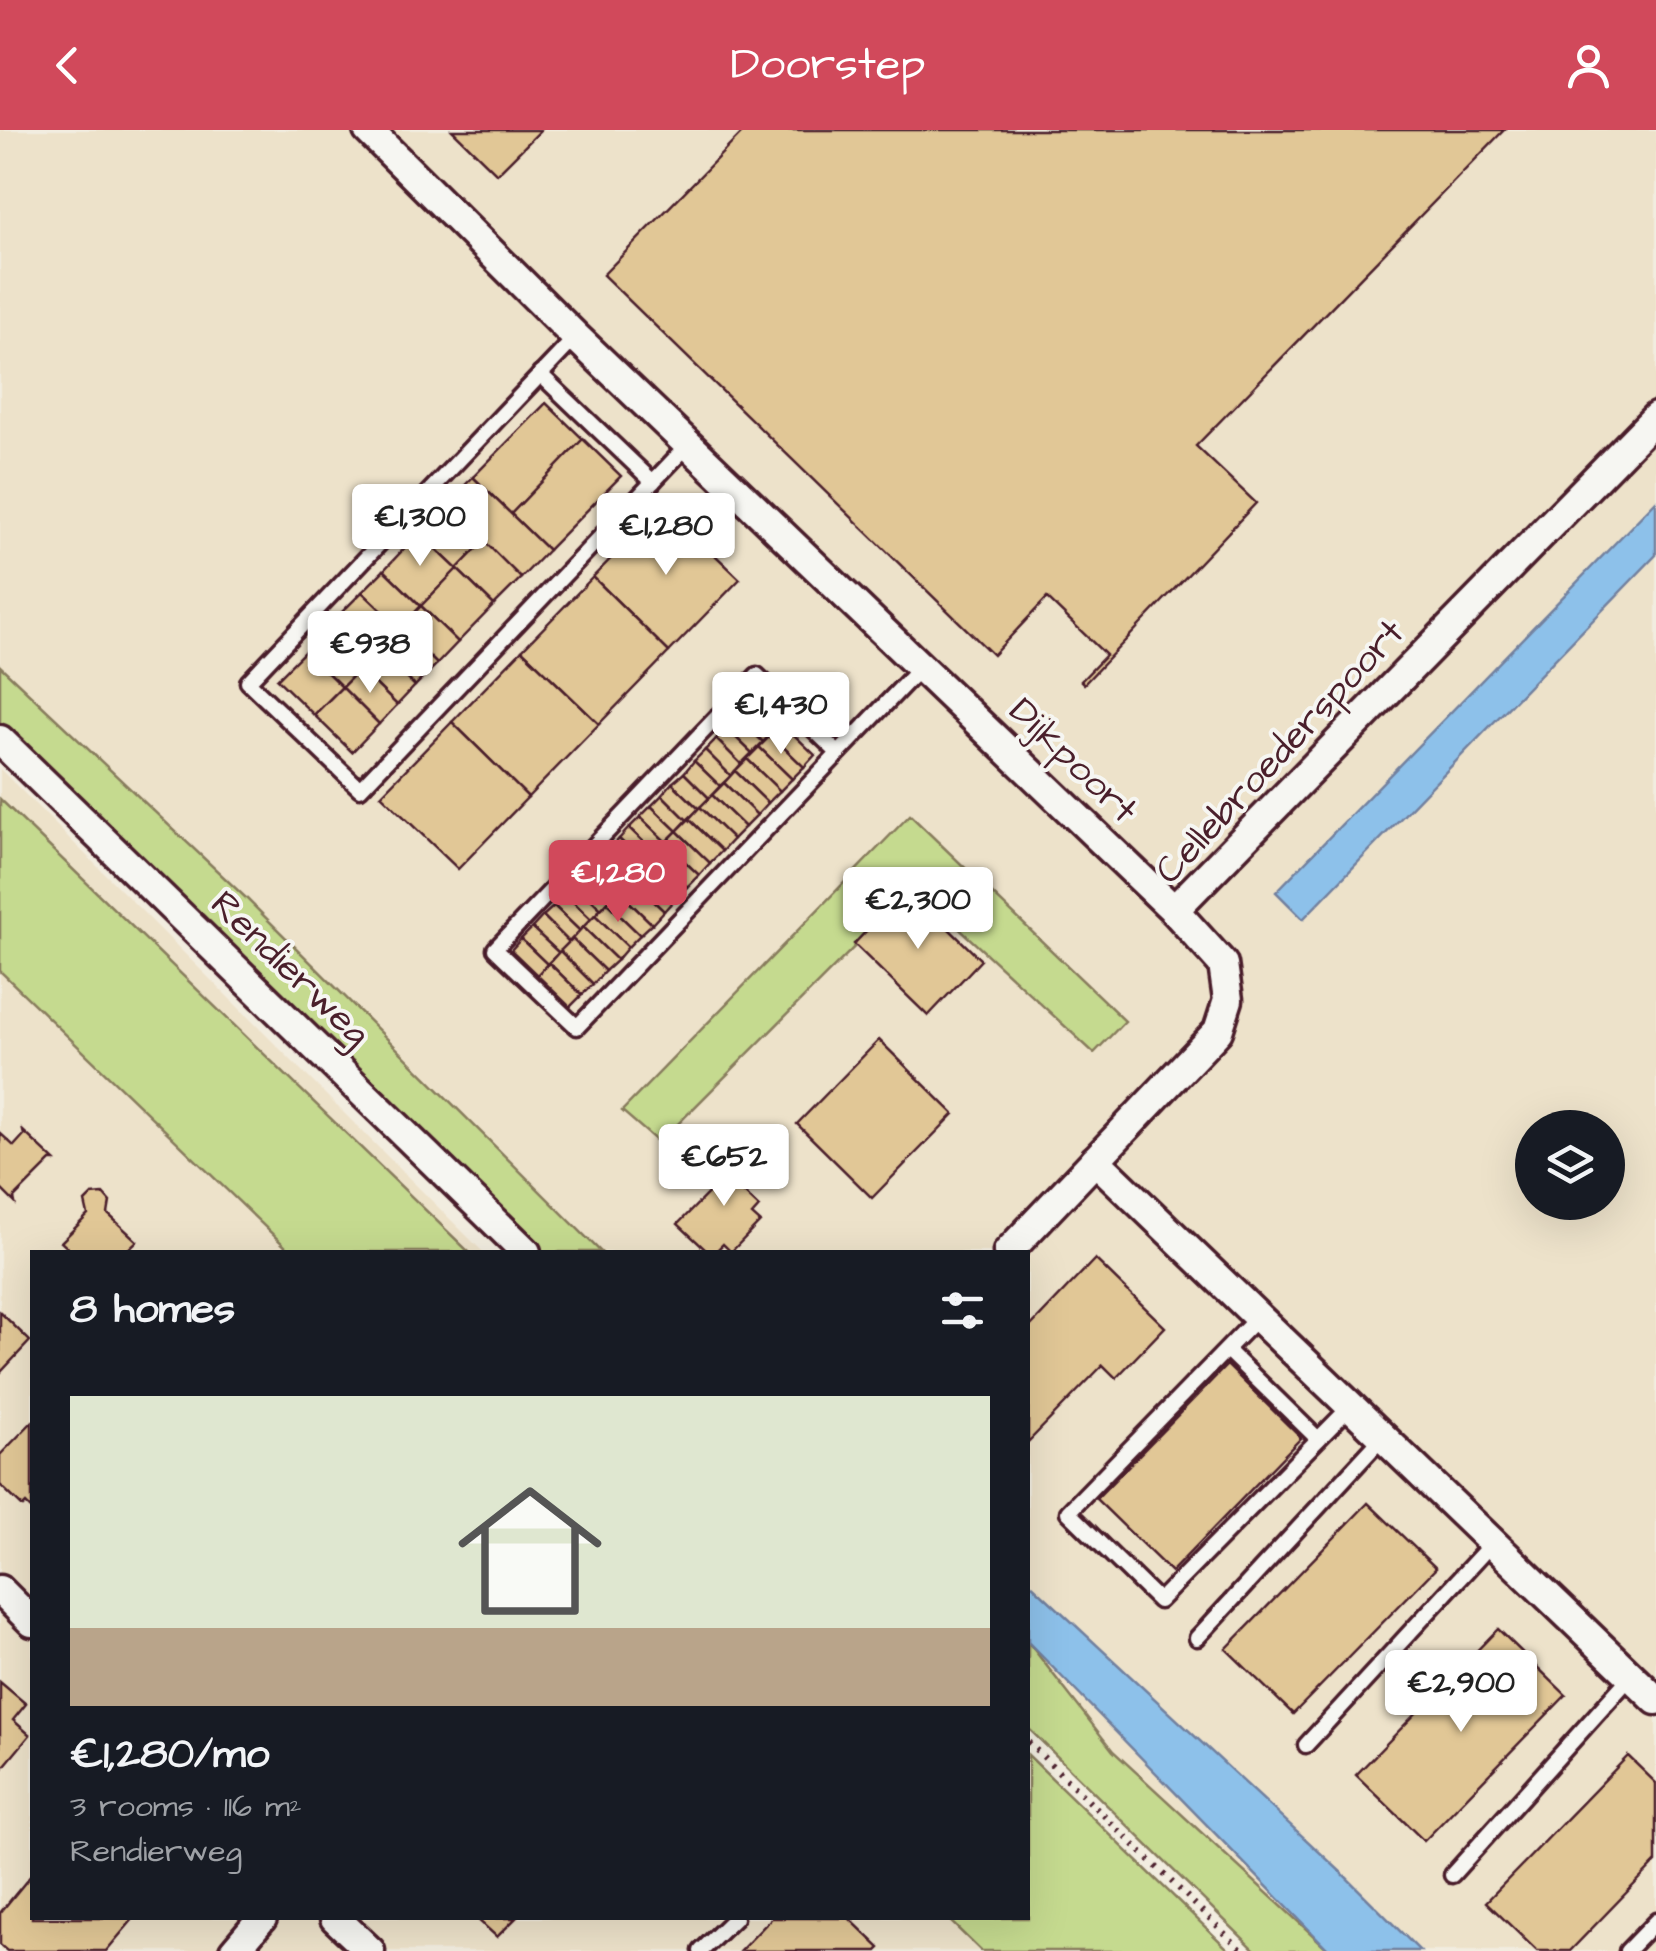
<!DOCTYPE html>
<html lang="en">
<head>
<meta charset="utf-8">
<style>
  body { margin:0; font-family:"Architects Daughter",sans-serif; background:#20242c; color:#f1f3f6; height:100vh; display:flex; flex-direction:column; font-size:38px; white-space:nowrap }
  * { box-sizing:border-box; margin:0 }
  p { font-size:32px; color:#9ea1a6 }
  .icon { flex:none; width:55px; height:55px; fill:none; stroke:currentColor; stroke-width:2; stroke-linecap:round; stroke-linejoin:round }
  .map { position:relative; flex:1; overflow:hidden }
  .sheet { position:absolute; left:30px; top:1120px; width:1000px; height:670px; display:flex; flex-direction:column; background:#171b24; border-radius:0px; box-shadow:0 10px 40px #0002 }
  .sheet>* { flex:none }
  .tools { position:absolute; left:1515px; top:980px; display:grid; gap:20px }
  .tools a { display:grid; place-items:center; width:110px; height:110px; border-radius:50%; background:#171b24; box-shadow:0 10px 40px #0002; font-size:50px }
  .price { position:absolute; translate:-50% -85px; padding:0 22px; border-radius:10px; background:#fff; color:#222; font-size:32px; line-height:65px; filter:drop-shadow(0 2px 5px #0008) }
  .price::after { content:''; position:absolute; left:50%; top:60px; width:30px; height:22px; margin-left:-15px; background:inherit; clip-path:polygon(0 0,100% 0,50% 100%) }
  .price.active { background:#d1495b; color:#fff }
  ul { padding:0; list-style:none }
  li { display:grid; align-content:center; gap:20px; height:530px; padding:0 40px }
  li+li { border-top:2px solid #363941 }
  li span { display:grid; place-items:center; height:310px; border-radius:0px; color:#555 }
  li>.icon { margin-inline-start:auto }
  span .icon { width:180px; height:180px; fill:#fffc; stroke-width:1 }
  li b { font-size:42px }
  h2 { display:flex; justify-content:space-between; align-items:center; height:120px; padding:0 40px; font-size:42px }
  header { display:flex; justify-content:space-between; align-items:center; height:130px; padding:0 40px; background:#d1495b; color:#fff; font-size:45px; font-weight:600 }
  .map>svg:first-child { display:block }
</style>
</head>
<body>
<header><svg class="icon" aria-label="back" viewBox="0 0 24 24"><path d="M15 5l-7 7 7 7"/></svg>Doorstep<svg class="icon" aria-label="person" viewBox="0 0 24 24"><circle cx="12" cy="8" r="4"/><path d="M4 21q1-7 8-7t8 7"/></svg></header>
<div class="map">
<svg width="1656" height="1821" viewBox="0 0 1656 1821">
  <rect width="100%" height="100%" fill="#f2ede0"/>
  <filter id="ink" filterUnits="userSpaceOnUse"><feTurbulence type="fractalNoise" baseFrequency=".01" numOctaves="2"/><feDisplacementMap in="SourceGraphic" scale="20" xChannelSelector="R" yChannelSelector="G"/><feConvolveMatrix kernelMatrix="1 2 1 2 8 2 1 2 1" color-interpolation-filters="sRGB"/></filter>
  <g filter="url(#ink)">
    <!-- built -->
    <g fill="#ede2ca" fill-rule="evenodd">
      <path d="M0,0H1656V1821H1311L1028,1546V1122H591L0,549ZM1532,998H1608V1072H1532Z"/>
      <polygon points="0,639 483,1122 32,1122 32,1788 1028,1788 1181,1821 0,1821"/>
    </g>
    <!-- green -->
    <g fill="#c5da8f" stroke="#887c5d" stroke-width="2.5">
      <polygon points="0,536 246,768 601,1122 540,1122 0,597"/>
      <polygon points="0,669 469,1122 291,1122 0,841"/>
      <polygon points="910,685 1125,891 1094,923 914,757 659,1013 622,981"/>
      <polygon points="1028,1512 1113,1621 1330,1821 1256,1821 1028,1598"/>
      <polygon points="1028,1625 1230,1821 981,1821 947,1788 1028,1788"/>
    </g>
    <!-- water -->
    <g fill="#8dc1ea" stroke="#72809e" stroke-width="2.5">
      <polygon points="1656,371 1656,425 1303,789 1276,762"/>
      <polygon points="1028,1451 1343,1744 1420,1821 1330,1821 1028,1512"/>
    </g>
    <!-- building -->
    <g fill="#e1c796" stroke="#4a1f2b" stroke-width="2.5">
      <polygon points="452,0 541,0 497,44"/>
      <polygon points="745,0 1504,0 1196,316 1256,373 1084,554 1081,551 1106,525 1047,468 993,525 603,145"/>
      <polygon points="546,273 583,309 511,384 473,347"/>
      <polygon points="583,309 621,346 548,420 511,384"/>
      <polygon points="473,347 548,420 521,448 446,375"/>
      <polygon points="446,375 484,411 457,439 419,403"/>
      <polygon points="663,375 740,449 669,522 593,447"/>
      <polygon points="419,403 457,439 421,476 384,440"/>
      <polygon points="484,411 521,448 494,475 457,439"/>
      <polygon points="457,439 494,475 458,512 421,476"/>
      <polygon points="384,440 421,476 400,498 362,462"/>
      <polygon points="593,447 669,522 599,594 522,520"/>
      <polygon points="362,462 400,498 378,520 340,484"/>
      <polygon points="421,476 458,512 437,534 400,498"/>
      <polygon points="340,484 378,520 360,539 323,503"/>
      <polygon points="400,498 437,534 415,556 378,520"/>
      <polygon points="323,503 360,539 342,557 305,521"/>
      <polygon points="378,520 415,556 397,575 360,539"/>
      <polygon points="522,520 599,594 528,667 452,592"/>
      <polygon points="305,521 342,557 314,585 277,549"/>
      <polygon points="360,539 397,575 379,594 342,557"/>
      <polygon points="342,557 379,594 352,622 314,585"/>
      <polygon points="759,565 785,590 774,601 748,576"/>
      <polygon points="748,576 774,601 763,612 737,587"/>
      <polygon points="737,587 763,612 752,623 726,598"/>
      <polygon points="452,592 528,667 458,739 381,665"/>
      <polygon points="782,593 792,603 781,615 771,605"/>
      <polygon points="726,598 752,623 741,634 716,609"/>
      <polygon points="792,603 815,625 804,637 781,615"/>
      <polygon points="771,605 804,637 792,649 759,617"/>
      <polygon points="716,609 741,634 731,646 705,620"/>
      <polygon points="759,617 792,649 780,661 747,629"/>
      <polygon points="705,620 731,646 720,656 694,631"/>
      <polygon points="747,629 780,661 768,673 735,641"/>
      <polygon points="694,631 720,656 709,668 684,643"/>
      <polygon points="735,641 768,673 757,685 724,653"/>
      <polygon points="684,643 709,668 699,679 672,653"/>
      <polygon points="672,653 699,679 687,690 662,665"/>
      <polygon points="724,653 757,685 745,697 712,665"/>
      <polygon points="662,665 687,690 677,701 651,676"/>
      <polygon points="712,665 745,697 733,709 700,677"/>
      <polygon points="651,676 677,701 666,712 640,687"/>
      <polygon points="700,677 733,709 722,721 689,689"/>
      <polygon points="640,687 666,712 655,723 629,698"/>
      <polygon points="689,689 722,721 710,733 677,701"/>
      <polygon points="629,698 655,723 645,734 619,709"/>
      <polygon points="677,701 710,733 699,745 665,713"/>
      <polygon points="619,709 645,734 634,745 608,720"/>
      <polygon points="665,713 699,745 687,757 654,725"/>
      <polygon points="608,720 634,745 623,756 597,731"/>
      <polygon points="654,725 687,757 675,769 642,737"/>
      <polygon points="597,731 623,756 612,767 586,742"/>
      <polygon points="642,737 675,769 664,781 630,749"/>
      <polygon points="586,742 612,767 601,779 575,753"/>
      <polygon points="630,749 664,781 652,794 618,761"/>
      <polygon points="575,753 601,779 591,789 565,764"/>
      <polygon points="907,758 981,830 928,886 854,814"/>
      <polygon points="618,761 652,794 640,805 607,773"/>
      <polygon points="565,764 591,789 580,801 554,776"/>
      <polygon points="607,773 640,805 628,817 595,785"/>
      <polygon points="554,776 580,801 569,812 543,786"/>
      <polygon points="595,785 628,817 617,830 583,797"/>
      <polygon points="543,786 569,812 559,823 532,798"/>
      <polygon points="583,797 617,830 605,841 572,809"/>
      <polygon points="532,798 559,823 547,834 521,809"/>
      <polygon points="521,809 547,834 537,845 511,820"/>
      <polygon points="572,809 605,841 593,854 560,821"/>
      <polygon points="560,821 593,854 582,865 549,833"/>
      <polygon points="549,833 582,865 570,877 537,845"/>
      <polygon points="879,910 954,984 872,1068 797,994"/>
      <polygon points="23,1001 55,1031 51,1031 14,1068 15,1073 0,1058 0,1003 14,1016 24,1005"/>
      <polygon points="729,1019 756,1046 742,1061 759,1077 752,1085 760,1092 731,1122 723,1114 715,1122 708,1122 678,1094 725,1046 714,1034"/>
      <polygon points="103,1064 110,1072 108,1084 137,1111 125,1122 72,1122 61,1112 88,1085 85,1072 92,1065"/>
      <polygon points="1095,1129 1165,1197 1116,1248 1103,1235 1028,1312 1028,1199"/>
      <polygon points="0,1182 30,1211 0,1243"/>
      <polygon points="1227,1235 1301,1308 1171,1442 1096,1369"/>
      <polygon points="32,1292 32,1380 26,1374 23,1377 0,1355 0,1325"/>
      <polygon points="1368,1373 1436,1438 1293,1584 1226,1519"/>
      <polygon points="1498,1499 1566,1565 1424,1711 1356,1645"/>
      <polygon points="0,1552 26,1574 13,1590 30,1605 0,1641"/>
      <polygon points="1628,1626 1656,1653 1656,1732 1570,1821 1537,1821 1486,1772"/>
      <polygon points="32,1744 32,1788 134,1788 106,1821 7,1821 0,1815 0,1783"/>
      <polygon points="476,1788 516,1788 497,1807"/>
      <polygon points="772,1788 849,1788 880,1818 877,1821 740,1821"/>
    </g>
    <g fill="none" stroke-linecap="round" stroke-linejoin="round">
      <!-- lane casing -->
      <g stroke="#4a1f2b" stroke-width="21">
        <g id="lane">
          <polyline points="576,207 248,552 360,659 688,315"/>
          <polyline points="540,244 653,352"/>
          <polyline points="838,623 757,545 495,819 577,897 921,537"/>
          <polyline points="1258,1187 1068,1382 1159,1471 1351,1276"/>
          <polyline points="1227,1220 1318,1309"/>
          <polyline points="1197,1508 1383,1307"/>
          <polyline points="1306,1615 1493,1412"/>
          <polyline points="1452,1745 1631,1546"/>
          <polyline points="701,1821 735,1788"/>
          <polyline points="1627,1821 1656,1791"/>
        </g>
      </g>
      <!-- street casing -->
      <g stroke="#4a1f2b" stroke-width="35">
        <g id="street">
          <polyline points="368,0 576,207 1174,780"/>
          <polyline points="0,610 526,1122"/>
          <polyline points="1095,1030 1656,1570"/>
          <polyline points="1008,1122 1218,901 1228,870 1223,834 1174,780 1656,287"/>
          <polyline points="0,1460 32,1492"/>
          <polyline points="335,1788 370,1821"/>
          <polyline points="234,1821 262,1788"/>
        </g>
      </g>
      <!-- path -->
      <polyline stroke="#4a1f2b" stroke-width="6" stroke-dasharray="2.5 8" stroke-linecap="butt" points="1028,1612 1243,1821"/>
      <!-- lane -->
      <use href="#lane" stroke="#f6f6f2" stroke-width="14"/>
      <!-- street -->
      <use href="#street" stroke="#f6f6f2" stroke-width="28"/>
    </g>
  </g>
  <g text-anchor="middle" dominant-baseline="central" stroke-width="8" stroke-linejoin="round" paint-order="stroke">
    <!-- street labels -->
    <g font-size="38" fill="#4a1f2b" stroke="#f6f6f2">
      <text transform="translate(1280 622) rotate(-47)">Cellebroederspoort</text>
      <text transform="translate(1073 631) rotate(44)">Dijkpoort</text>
      <text transform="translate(290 839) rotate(44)">Rendierweg</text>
    </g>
  </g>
</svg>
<div class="tools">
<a><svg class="icon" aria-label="layers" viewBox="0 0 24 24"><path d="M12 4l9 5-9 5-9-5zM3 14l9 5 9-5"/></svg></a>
</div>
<b class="price" style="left:420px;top:439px">€1,300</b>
<b class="price" style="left:666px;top:448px">€1,280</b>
<b class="price" style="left:370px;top:566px">€938</b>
<b class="price" style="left:781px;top:627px">€1,430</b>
<b class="price active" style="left:618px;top:795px">€1,280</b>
<b class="price" style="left:918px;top:822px">€2,300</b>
<b class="price" style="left:724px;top:1079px">€652</b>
<b class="price" style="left:1461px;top:1605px">€2,900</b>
<section class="sheet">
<h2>8 homes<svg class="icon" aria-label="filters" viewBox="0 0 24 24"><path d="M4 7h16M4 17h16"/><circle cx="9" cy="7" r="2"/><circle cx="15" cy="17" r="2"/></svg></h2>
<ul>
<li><span style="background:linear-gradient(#dfe7d0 75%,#b9a48a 0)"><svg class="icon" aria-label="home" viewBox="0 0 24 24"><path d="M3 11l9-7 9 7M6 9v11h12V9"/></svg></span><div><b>€1,280/mo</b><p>3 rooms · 116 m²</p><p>Rendierweg</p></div></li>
</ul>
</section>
</div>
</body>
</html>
